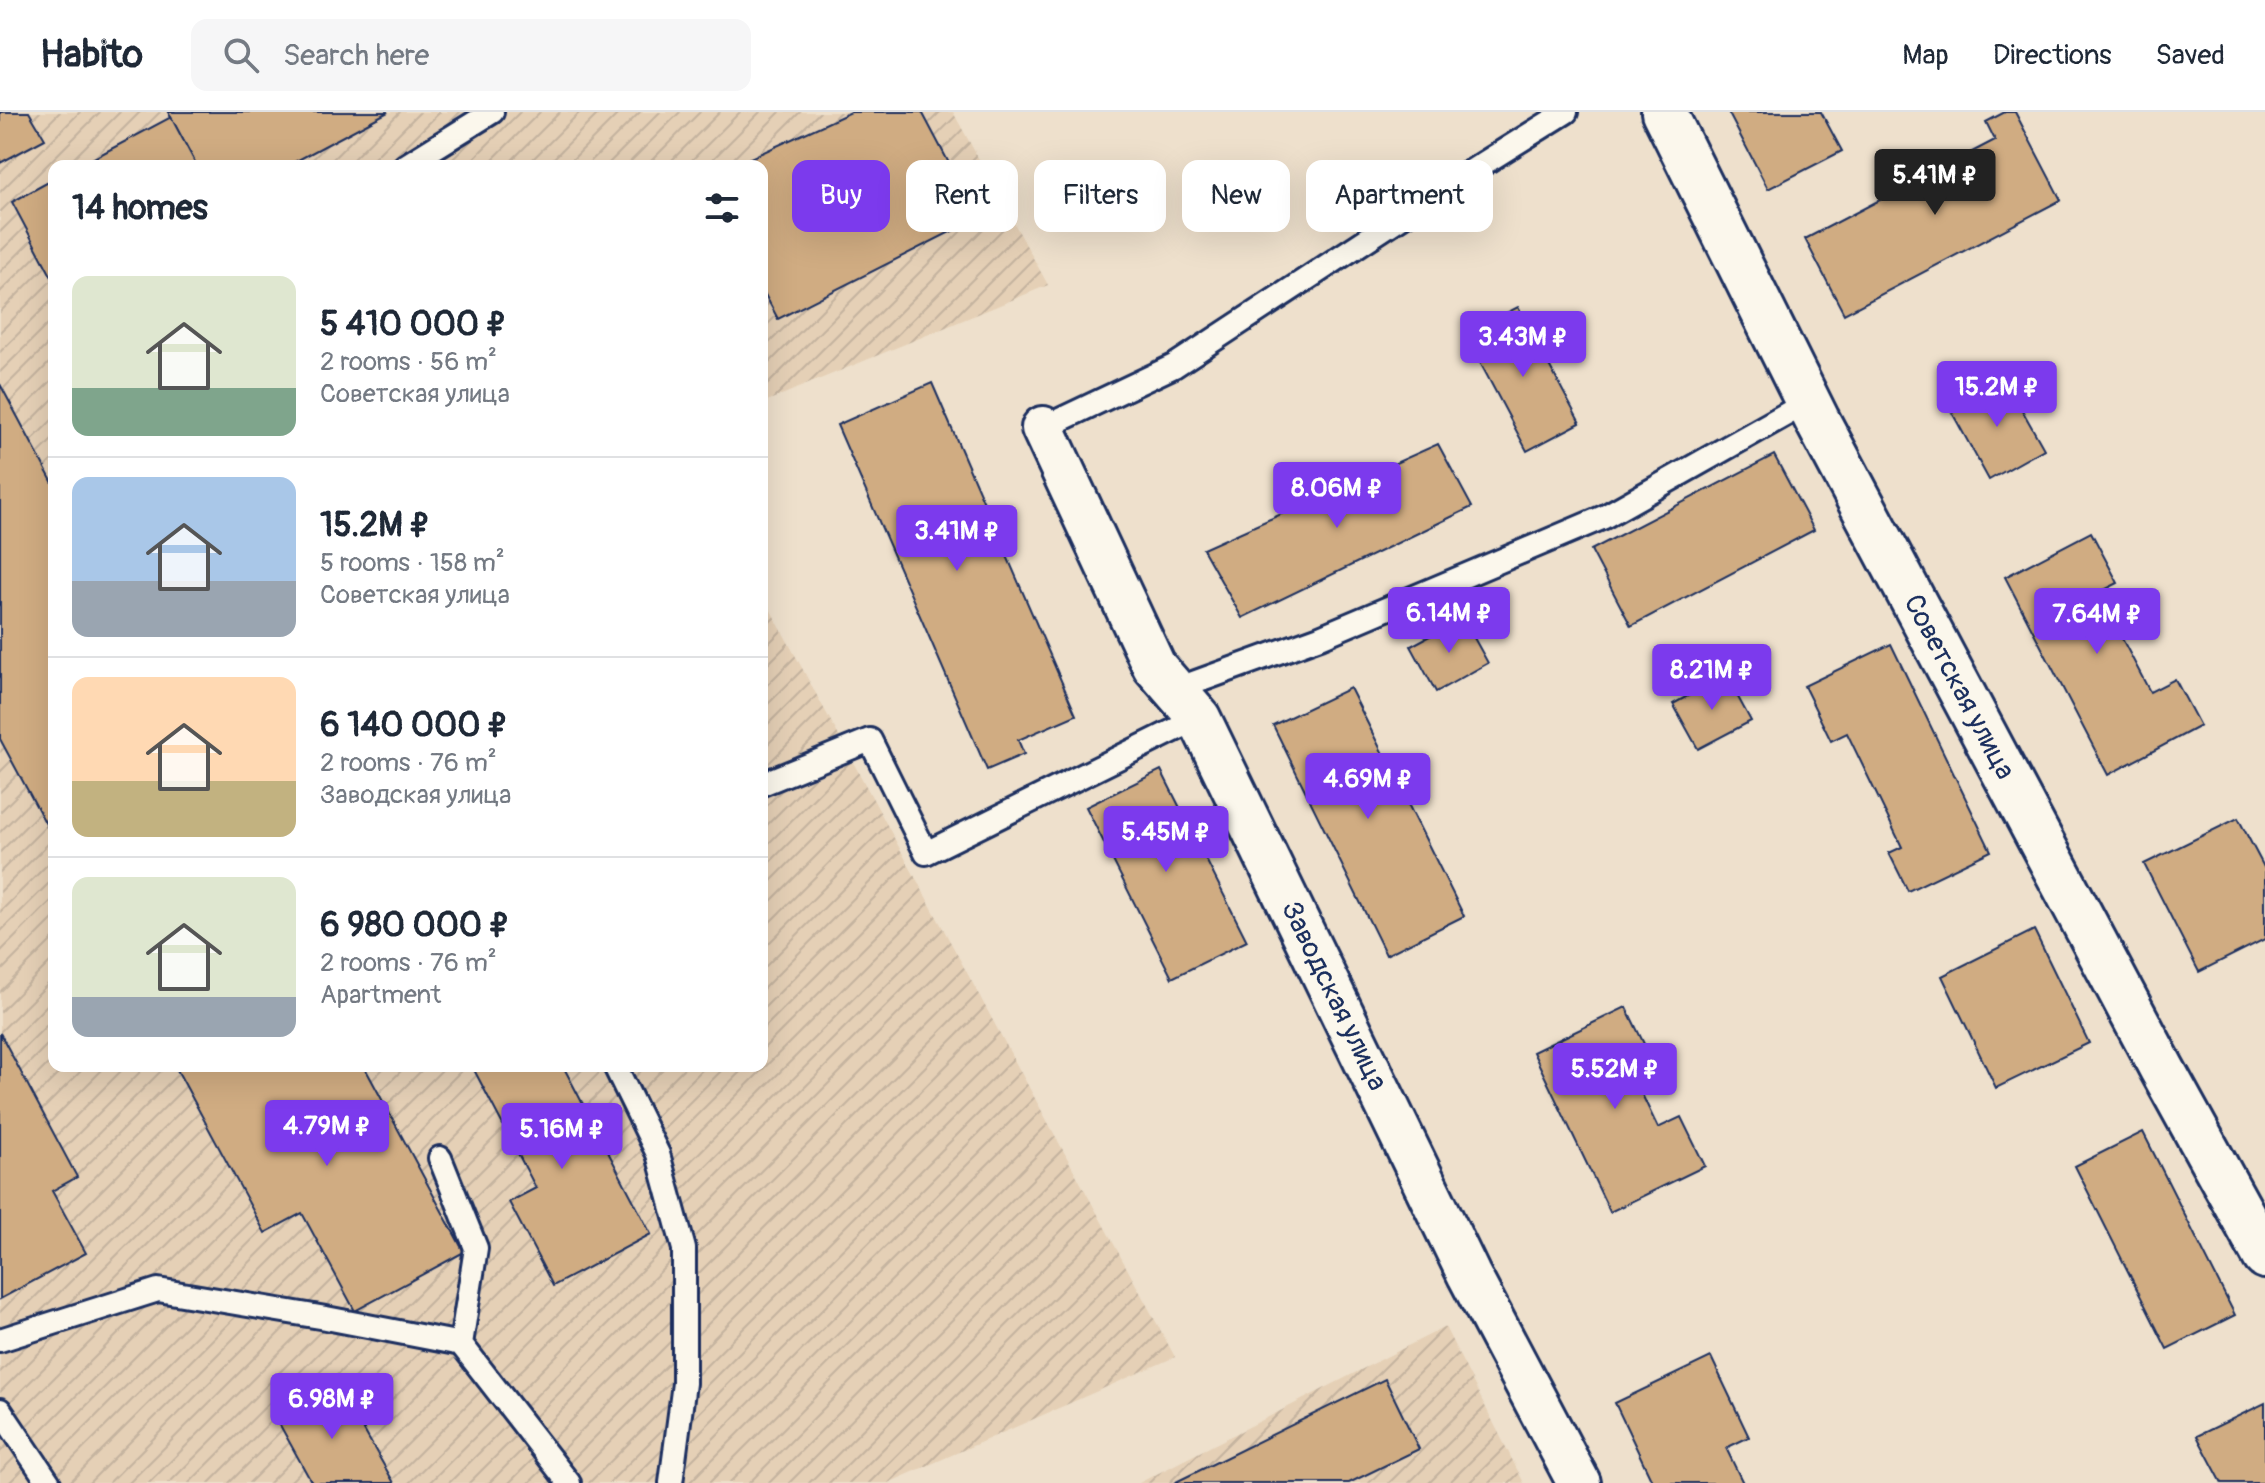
<!DOCTYPE html>
<html lang="en">
<head>
<meta charset="utf-8">
<style>
  body { margin:0; font-family:Pangolin,sans-serif; background:#f6f6f7; color:#1f2937; height:100vh; display:flex; flex-direction:column; font-size:30px; white-space:nowrap }
  * { box-sizing:border-box; margin:0 }
  p { font-size:26px; color:#747a83 }
  .icon { flex:none; width:44px; height:44px; fill:none; stroke:currentColor; stroke-width:2; stroke-linecap:round; stroke-linejoin:round }
  .map { position:relative; flex:1; overflow:hidden }
  .drawer { position:absolute; left:48px; top:48px; width:720px; height:912px; display:flex; flex-direction:column; background:#fff; border-radius:16px; box-shadow:0 8px 32px #0002 }
  .drawer>* { flex:none }
  .guide { position:absolute; left:792px; top:48px; width:760px; height:72px; display:flex; gap:16px }
  .price { position:absolute; translate:-50% -68px; padding:0 18px; border-radius:8px; background:#7c3aed; color:#fff; font-size:26px; line-height:52px; filter:drop-shadow(0 2px 4px #0008) }
  .price::after { content:''; position:absolute; left:50%; top:48px; width:24px; height:18px; margin-left:-12px; background:inherit; clip-path:polygon(0 0,100% 0,50% 100%) }
  .price.selected { background:#222; color:#fff }
  ul { padding:0; list-style:none }
  li { display:flex; align-items:center; gap:24px; height:200px; padding:0 24px }
  li+li { border-top:2px solid #e0e1e3 }
  li span { display:grid; place-items:center; flex:none; width:224px; height:160px; border-radius:16px; color:#555 }
  li>.icon { margin-inline-start:auto }
  span .icon { width:96px; height:96px; fill:#fffc; stroke-width:1 }
  li b { font-size:34px }
  h2 { display:flex; justify-content:space-between; align-items:center; height:96px; padding:0 24px; font-size:34px }
  .tag { padding:0 28px; border-radius:16px; background:#fff; box-shadow:0 8px 32px #0002; font-size:28px; line-height:72px }
  .tag.selected { background:#7c3aed; color:#fff }
  header { display:flex; align-items:center; gap:48px; box-sizing:border-box; height:112px; padding:0 40px; background:#fff; border-bottom:2px solid #e0e1e3 }
  header strong { font-size:38px }
  nav { display:flex; gap:44px; margin-inline-start:auto; font-size:28px }
  .search { width:560px; height:72px; background:#f6f6f7; display:flex; align-items:center; gap:20px; box-sizing:border-box; padding:0 28px; border-radius:16px; color:#747a83; font-size:30px }
  .map>svg:first-child { display:block }
</style>
</head>
<body>
<header>
<strong>Habito</strong>
<div class="search"><svg class="icon" aria-label="search" viewBox="0 0 24 24"><circle cx="10" cy="10" r="6"/><path d="M15 15l6 6"/></svg>Search here</div>
<nav><a>Map</a><a>Directions</a><a>Saved</a></nav>
</header>
<div class="map">
<svg width="2265" height="1371" viewBox="0 0 2265 1371">
  <defs>
    <pattern id="industrial-furrows" width="10" height="10" patternUnits="userSpaceOnUse" patternTransform="scale(2)"><rect width="10" height="10" fill="#e5d0b6"/><path d="M-1 1l2-2M0 10L10 0M9 11l2-2" fill="none" stroke="#c4b39f"/></pattern>
  </defs>
  <rect width="100%" height="100%" fill="#eee0cc"/>
  <filter id="ink" filterUnits="userSpaceOnUse"><feTurbulence type="fractalNoise" baseFrequency=".0125" numOctaves="2"/><feDisplacementMap in="SourceGraphic" scale="16" xChannelSelector="R" yChannelSelector="G"/><feConvolveMatrix kernelMatrix="1 2 1 2 8 2 1 2 1" color-interpolation-filters="sRGB"/></filter>
  <g filter="url(#ink)">
    <!-- industrial -->
    <g fill="url(#industrial-furrows)">
      <polygon points="0,0 953,0 1048,173 762,291 762,54 54,54 54,954 762,954 762,482 1175,1245 888,1371 0,1371"/>
      <polygon points="1445,1215 1524,1371 1139,1371"/>
    </g>
    <!-- building -->
    <g fill="#d0ac82" stroke="#1b2f5e" stroke-width="2">
      <polygon points="0,0 29,0 45,27 0,51"/>
      <polygon points="168,0 388,0 287,54 197,54"/>
      <polygon points="851,0 922,0 978,106 778,207 762,177 762,54 733,54"/>
      <polygon points="1728,0 1821,0 1842,39 1768,77"/>
      <polygon points="2005,0 2015,0 2061,88 1844,202 1805,127 1995,28 1986,10"/>
      <polygon points="171,5 197,54 79,54"/>
      <polygon points="54,67 54,169 12,90"/>
      <polygon points="1518,195 1580,311 1527,339 1465,222"/>
      <polygon points="2004,266 2044,337 1989,368 1950,297"/>
      <polygon points="932,271 1076,603 1018,628 1024,642 987,658 837,313"/>
      <polygon points="0,272 54,373 54,727 0,627"/>
      <polygon points="1438,332 1472,395 1242,506 1203,437"/>
      <polygon points="1774,343 1814,418 1631,514 1591,438"/>
      <polygon points="2091,420 2118,471 2098,481 2150,580 2175,567 2200,614 2108,663 2005,465"/>
      <polygon points="1463,506 1488,551 1436,580 1411,534"/>
      <polygon points="1891,532 1991,739 1908,779 1889,741 1902,735 1847,621 1831,629 1804,574"/>
      <polygon points="1726,563 1751,609 1698,637 1673,592"/>
      <polygon points="1350,576 1464,804 1386,843 1273,613"/>
      <polygon points="1161,658 1247,829 1172,866 1086,695"/>
      <polygon points="2238,706 2265,757 2265,827 2199,860 2144,752"/>
      <polygon points="2034,818 2089,931 1996,976 1942,864"/>
      <polygon points="1626,895 1649,942 1628,953 1658,1016 1681,1005 1705,1054 1610,1100 1533,940"/>
      <polygon points="0,921 77,1065 52,1079 86,1141 0,1187"/>
      <polygon points="175,954 364,954 464,1140 355,1199 302,1101 265,1121"/>
      <polygon points="472,954 563,954 651,1122 553,1174 509,1090 536,1076"/>
      <polygon points="2143,1020 2235,1203 2167,1237 2075,1054"/>
      <polygon points="1711,1245 1749,1325 1726,1336 1743,1371 1653,1371 1615,1291"/>
      <polygon points="1385,1267 1419,1337 1349,1371 1174,1371"/>
      <polygon points="337,1271 394,1371 312,1371 276,1306"/>
      <polygon points="2265,1291 2265,1371 2222,1371 2197,1324"/>
    </g>
    <g fill="none" stroke-linecap="round" stroke-linejoin="round">
      <!-- lane casing -->
      <g stroke="#1b2f5e" stroke-width="28">
        <g id="lane">
          <polyline points="405,54 492,0"/>
          <polyline points="1043,316 1174,254 1465,63 1566,0"/>
          <polyline points="1174,578 1320,525 1604,405 1808,290"/>
          <polyline points="762,672 870,628 926,741 1199,606"/>
          <polyline points="615,954 658,1042 684,1137 684,1271 671,1371"/>
          <polyline points="440,1046 476,1136 461,1232 569,1371"/>
          <polyline points="0,1228 158,1178 326,1206 461,1232"/>
          <polyline points="0,1298 49,1371"/>
        </g>
      </g>
      <!-- street casing -->
      <g stroke="#1b2f5e" stroke-width="48">
        <polyline id="street" points="1043,316 1154,554 1199,606 1469,1163 1579,1371"/>
      </g>
      <!-- secondary casing -->
      <g stroke="#1b2f5e" stroke-width="50">
        <polyline id="secondary" points="1664,0 1817,308 2162,957 2265,1144"/>
      </g>
      <!-- lane -->
      <use href="#lane" stroke="#fbf7ec" stroke-width="22"/>
      <!-- street -->
      <use href="#street" stroke="#fbf7ec" stroke-width="42"/>
      <!-- secondary -->
      <use href="#secondary" stroke="#fbf7ec" stroke-width="44"/>
    </g>
  </g>
  <g text-anchor="middle" dominant-baseline="central" stroke-width="6" stroke-linejoin="round" paint-order="stroke">
    <!-- street labels -->
    <g font-size="28" fill="#1b2f5e" stroke="#fbf7ec">
      <text transform="translate(1959 575) rotate(62)">Советская улица</text>
      <text transform="translate(1334 884) rotate(64)">Заводская улица</text>
    </g>
  </g>
</svg>
<b class="price selected" style="left:1935px;top:105px">5.41M ₽</b>
<b class="price" style="left:1523px;top:267px">3.43M ₽</b>
<b class="price" style="left:1997px;top:317px">15.2M ₽</b>
<b class="price" style="left:1337px;top:418px">8.06M ₽</b>
<b class="price" style="left:957px;top:461px">3.41M ₽</b>
<b class="price" style="left:1449px;top:543px">6.14M ₽</b>
<b class="price" style="left:2097px;top:544px">7.64M ₽</b>
<b class="price" style="left:1712px;top:600px">8.21M ₽</b>
<b class="price" style="left:1368px;top:709px">4.69M ₽</b>
<b class="price" style="left:1166px;top:762px">5.45M ₽</b>
<b class="price" style="left:1615px;top:999px">5.52M ₽</b>
<b class="price" style="left:327px;top:1056px">4.79M ₽</b>
<b class="price" style="left:562px;top:1059px">5.16M ₽</b>
<b class="price" style="left:332px;top:1329px">6.98M ₽</b>
<div class="guide">
<a class="tag selected">Buy</a>
<a class="tag">Rent</a>
<a class="tag">Filters</a>
<a class="tag">New</a>
<a class="tag">Apartment</a>
</div>
<section class="drawer">
<h2>14 homes<svg class="icon" aria-label="filters" viewBox="0 0 24 24"><path d="M4 7h16M4 17h16"/><circle cx="9" cy="7" r="2"/><circle cx="15" cy="17" r="2"/></svg></h2>
<ul>
<li><span style="background:linear-gradient(#dfe7d0 70%,#7fa58c 0)"><svg class="icon" aria-label="home" viewBox="0 0 24 24"><path d="M3 11l9-7 9 7M6 9v11h12V9"/></svg></span><div><b>5 410 000 ₽</b><p>2 rooms · 56 m²</p><p>Советская улица</p></div></li>
<li><span style="background:linear-gradient(#a9c7e8 65%,#9aa5b1 0)"><svg class="icon" aria-label="home" viewBox="0 0 24 24"><path d="M3 11l9-7 9 7M6 9v11h12V9"/></svg></span><div><b>15.2M ₽</b><p>5 rooms · 158 m²</p><p>Советская улица</p></div></li>
<li><span style="background:linear-gradient(#ffd9b3 65%,#c2b280 0)"><svg class="icon" aria-label="home" viewBox="0 0 24 24"><path d="M3 11l9-7 9 7M6 9v11h12V9"/></svg></span><div><b>6 140 000 ₽</b><p>2 rooms · 76 m²</p><p>Заводская улица</p></div></li>
<li><span style="background:linear-gradient(#dfe7d0 75%,#9aa5b1 0)"><svg class="icon" aria-label="home" viewBox="0 0 24 24"><path d="M3 11l9-7 9 7M6 9v11h12V9"/></svg></span><div><b>6 980 000 ₽</b><p>2 rooms · 76 m²</p><p>Apartment</p></div></li>
</ul>
</section>
</div>
</body>
</html>
